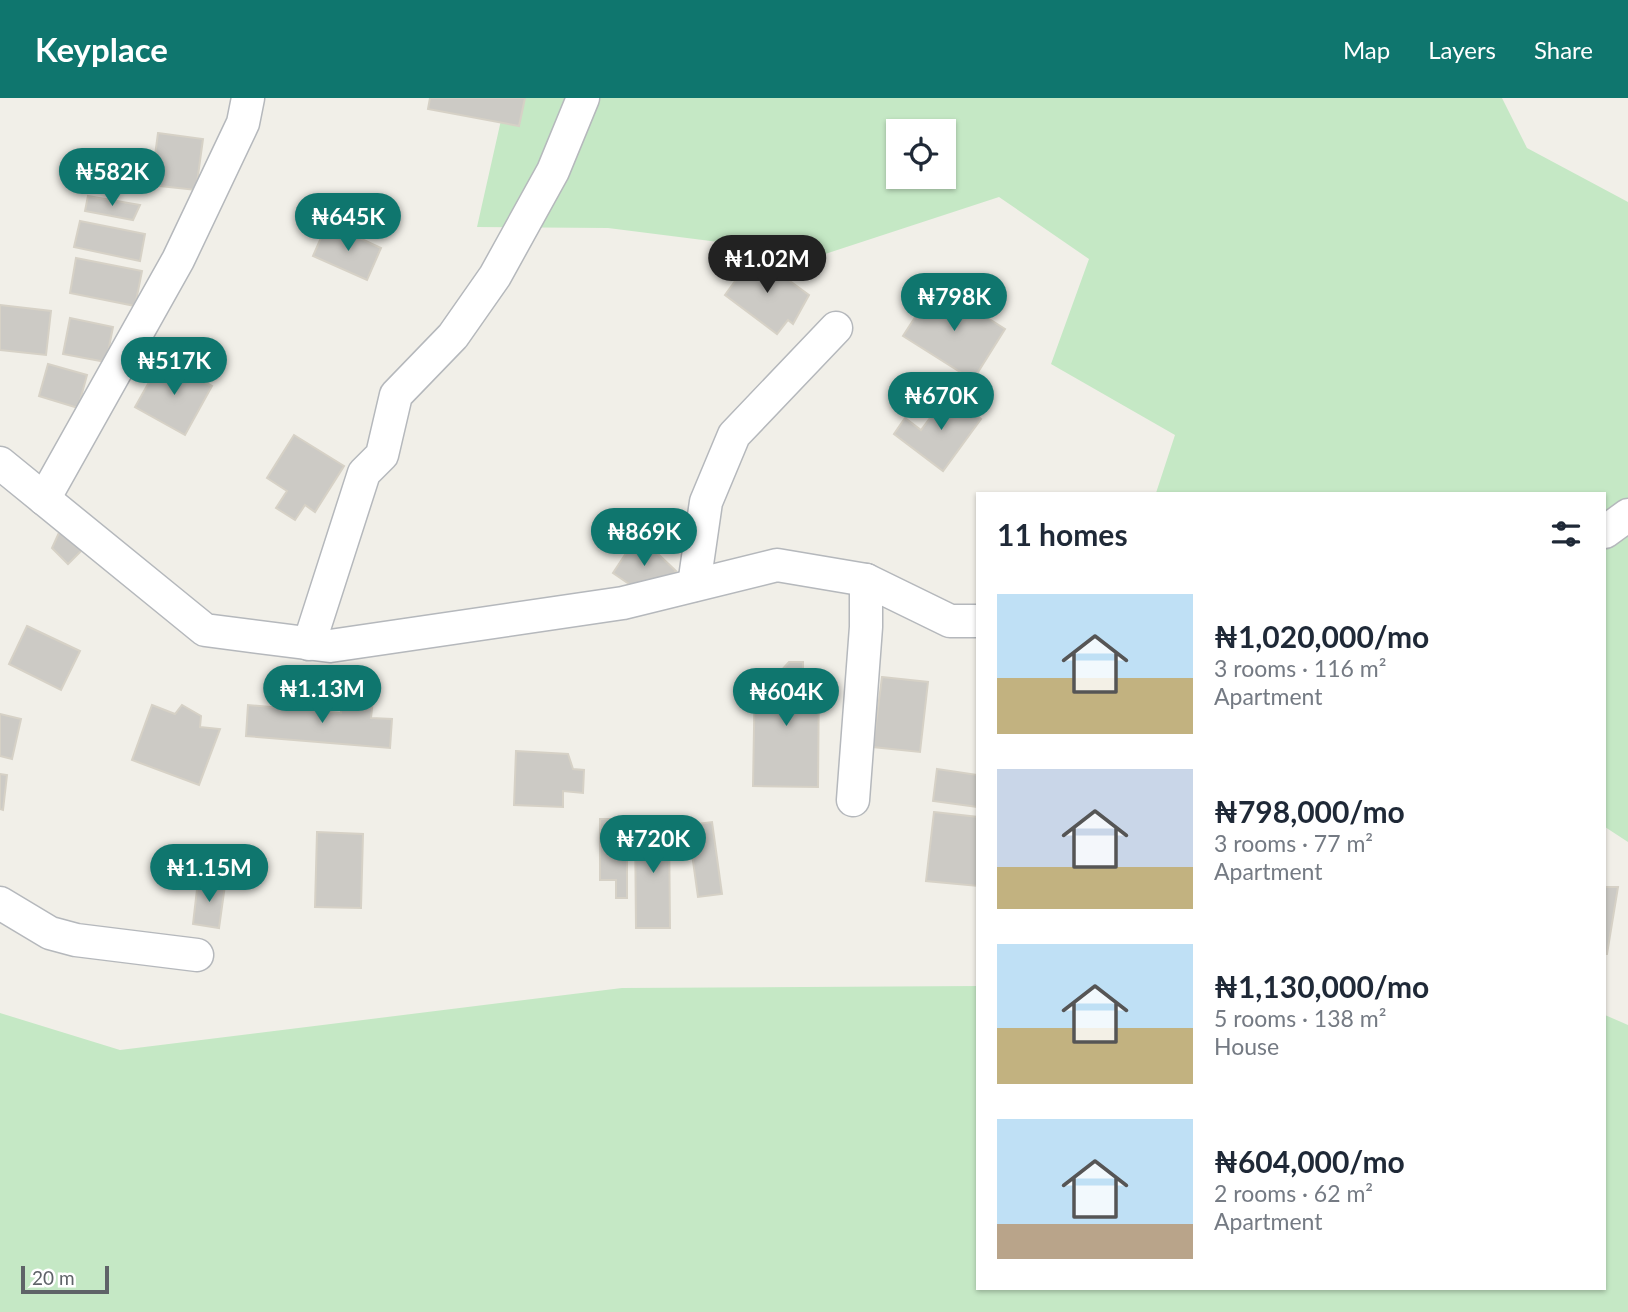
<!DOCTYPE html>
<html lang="en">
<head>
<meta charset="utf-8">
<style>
  body { margin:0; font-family:Lato,sans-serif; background:#f2f2f3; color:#1f2937; height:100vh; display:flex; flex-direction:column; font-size:26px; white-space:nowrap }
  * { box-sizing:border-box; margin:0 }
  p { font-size:23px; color:#747a83 }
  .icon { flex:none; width:38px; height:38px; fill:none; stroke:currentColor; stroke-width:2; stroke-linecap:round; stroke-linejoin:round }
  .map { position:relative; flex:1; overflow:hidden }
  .panel { position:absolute; left:976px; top:394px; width:630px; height:798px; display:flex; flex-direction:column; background:#fff; border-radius:0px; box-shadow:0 2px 5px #0004 }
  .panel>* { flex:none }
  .fabs { position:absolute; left:886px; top:21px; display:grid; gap:14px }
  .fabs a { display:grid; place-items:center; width:70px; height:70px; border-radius:0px; background:#fff; box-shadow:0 2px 5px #0004; font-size:35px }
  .scale { position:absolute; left:21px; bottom:18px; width:88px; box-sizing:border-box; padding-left:7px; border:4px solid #5f6368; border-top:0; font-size:19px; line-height:24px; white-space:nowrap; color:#5f6368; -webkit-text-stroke:5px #fff; paint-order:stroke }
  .price { position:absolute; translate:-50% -60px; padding:0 16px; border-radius:24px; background:#0f766e; color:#fff; font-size:23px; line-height:46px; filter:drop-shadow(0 2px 4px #0008) }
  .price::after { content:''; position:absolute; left:50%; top:42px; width:21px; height:16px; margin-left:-10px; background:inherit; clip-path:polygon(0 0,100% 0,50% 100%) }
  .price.on { background:#222; color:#fff }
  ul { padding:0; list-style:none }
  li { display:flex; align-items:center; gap:21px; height:175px; padding:0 21px }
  li span { display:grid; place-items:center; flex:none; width:196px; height:140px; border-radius:0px; color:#555 }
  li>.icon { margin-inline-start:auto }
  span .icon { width:84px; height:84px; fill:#fffc; stroke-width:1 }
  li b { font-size:30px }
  h2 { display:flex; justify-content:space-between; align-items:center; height:84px; padding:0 21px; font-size:30px }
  header { display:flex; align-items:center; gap:42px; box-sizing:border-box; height:98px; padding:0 35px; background:#0f766e; color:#fff }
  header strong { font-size:33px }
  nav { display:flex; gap:38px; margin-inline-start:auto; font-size:24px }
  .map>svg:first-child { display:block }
</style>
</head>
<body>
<header>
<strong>Keyplace</strong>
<nav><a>Map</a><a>Layers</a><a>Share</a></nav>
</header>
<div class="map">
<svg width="1628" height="1214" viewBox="0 0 1628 1214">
  <rect width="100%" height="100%" fill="#f1efe8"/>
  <!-- green -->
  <g fill="#c5e8c5" fill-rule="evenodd">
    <path d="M506,0H1502L1527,50L1628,104V744L1605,729V396L1156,395L1175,337L1051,266L1089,161L999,99L822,157L608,130L477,129ZM898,33H943V79H898Z"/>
    <polygon points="978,888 978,1190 1605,1190 1605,917 1628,927 1628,1214 0,1214 0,915 120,952 622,890"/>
  </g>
  <!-- building -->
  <g fill="#cccac5" stroke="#d6d1c6" stroke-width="2">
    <polygon points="430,0 525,0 519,28 428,11"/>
    <polygon points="158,35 203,41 196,92 151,87"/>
    <polygon points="88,98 140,107 133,122 85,113"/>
    <polygon points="80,123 145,136 140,163 74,149"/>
    <polygon points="338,130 381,150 367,182 313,158 324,133 335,139"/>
    <polygon points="754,157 809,197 793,226 788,222 777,236 725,197"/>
    <polygon points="76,160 142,173 135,208 70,195"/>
    <polygon points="936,187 1005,231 973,282 903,238"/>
    <polygon points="0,207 51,213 46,257 0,252"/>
    <polygon points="70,220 113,229 106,264 63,256"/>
    <polygon points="162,261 212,288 185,337 135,309"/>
    <polygon points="48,266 87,277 78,310 39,298"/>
    <polygon points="948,296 981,321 943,373 894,336 905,320 921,332"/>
    <polygon points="294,337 344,368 315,414 305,407 295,422 276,410 287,393 267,380"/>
    <polygon points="62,428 84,450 68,466 52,450"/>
    <polygon points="638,437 676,473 648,499 613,475"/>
    <polygon points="27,528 80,553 61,592 9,566"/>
    <polygon points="789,564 803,564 803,577 819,573 818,689 753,688 755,575 779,575"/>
    <polygon points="882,579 928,584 920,654 873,649"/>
    <polygon points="342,600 373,602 371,620 392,621 390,650 246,638 248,607 341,615"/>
    <polygon points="152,607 175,616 182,607 201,618 200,629 220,631 199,687 132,662"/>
    <polygon points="0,616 21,621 12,661 0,658"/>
    <polygon points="516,653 568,656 573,671 584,672 583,695 563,693 563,709 514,707"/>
    <polygon points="937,671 978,677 978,709 933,703"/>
    <polygon points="0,676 7,677 3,712 0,711"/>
    <polygon points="934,714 978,719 978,788 926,783"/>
    <polygon points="600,721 627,721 627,800 616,800 616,782 600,782"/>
    <polygon points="669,723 670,830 636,830 635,724"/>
    <polygon points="712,724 722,796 698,799 688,727"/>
    <polygon points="317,734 363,736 361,810 315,809"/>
    <polygon points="198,783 225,787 219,830 193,826"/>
    <polygon points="1605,789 1618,789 1607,856 1605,856"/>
  </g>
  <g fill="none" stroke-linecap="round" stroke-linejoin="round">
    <!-- street casing -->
    <g stroke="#b5b8bc" stroke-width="35">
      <g id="street">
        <polyline points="0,365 205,532 330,548 623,505 777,467 866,482 950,523 978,523"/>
        <polyline points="44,401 178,162 243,25 248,0"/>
        <polyline points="1605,434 1628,417"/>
        <polyline points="694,487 706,404 734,337 836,230"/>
        <polyline points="309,546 364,375 382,357 396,297 453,238 495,178 553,73 583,0"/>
        <polyline points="853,702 866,529 866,482"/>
        <polyline points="0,805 50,835 76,842 197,857"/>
      </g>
    </g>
    <!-- street -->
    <use href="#street" stroke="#fff" stroke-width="32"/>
  </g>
</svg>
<div class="fabs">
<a><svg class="icon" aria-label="locate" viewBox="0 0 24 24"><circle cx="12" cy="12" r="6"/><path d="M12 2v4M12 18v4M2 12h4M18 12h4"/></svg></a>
</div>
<div class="scale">20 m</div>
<b class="price" style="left:112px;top:110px">₦582K</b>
<b class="price" style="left:348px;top:155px">₦645K</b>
<b class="price on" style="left:767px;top:197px">₦1.02M</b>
<b class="price" style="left:954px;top:235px">₦798K</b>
<b class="price" style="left:174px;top:299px">₦517K</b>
<b class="price" style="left:941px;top:334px">₦670K</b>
<b class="price" style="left:644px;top:470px">₦869K</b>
<b class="price" style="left:322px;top:627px">₦1.13M</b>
<b class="price" style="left:786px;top:630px">₦604K</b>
<b class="price" style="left:653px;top:777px">₦720K</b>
<b class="price" style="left:209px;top:806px">₦1.15M</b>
<section class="panel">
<h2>11 homes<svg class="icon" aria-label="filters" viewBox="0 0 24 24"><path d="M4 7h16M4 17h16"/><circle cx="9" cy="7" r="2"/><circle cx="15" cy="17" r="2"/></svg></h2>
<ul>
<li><span style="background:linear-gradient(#bfe0f5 60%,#c2b280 0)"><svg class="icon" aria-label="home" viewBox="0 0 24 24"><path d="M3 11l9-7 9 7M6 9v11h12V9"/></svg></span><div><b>₦1,020,000/mo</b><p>3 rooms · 116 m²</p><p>Apartment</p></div></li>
<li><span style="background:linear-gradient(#c9d6e8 70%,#c2b280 0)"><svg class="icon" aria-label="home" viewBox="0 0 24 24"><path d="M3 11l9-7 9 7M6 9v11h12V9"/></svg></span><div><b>₦798,000/mo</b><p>3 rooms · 77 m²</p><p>Apartment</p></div></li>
<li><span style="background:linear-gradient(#bfe0f5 60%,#c2b280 0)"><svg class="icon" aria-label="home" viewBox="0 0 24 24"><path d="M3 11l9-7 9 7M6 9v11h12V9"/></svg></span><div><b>₦1,130,000/mo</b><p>5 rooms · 138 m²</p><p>House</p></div></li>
<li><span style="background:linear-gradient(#bfe0f5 75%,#b9a48a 0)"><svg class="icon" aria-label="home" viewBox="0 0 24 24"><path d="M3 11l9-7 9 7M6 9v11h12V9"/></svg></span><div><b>₦604,000/mo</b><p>2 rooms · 62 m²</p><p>Apartment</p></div></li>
</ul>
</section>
</div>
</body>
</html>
